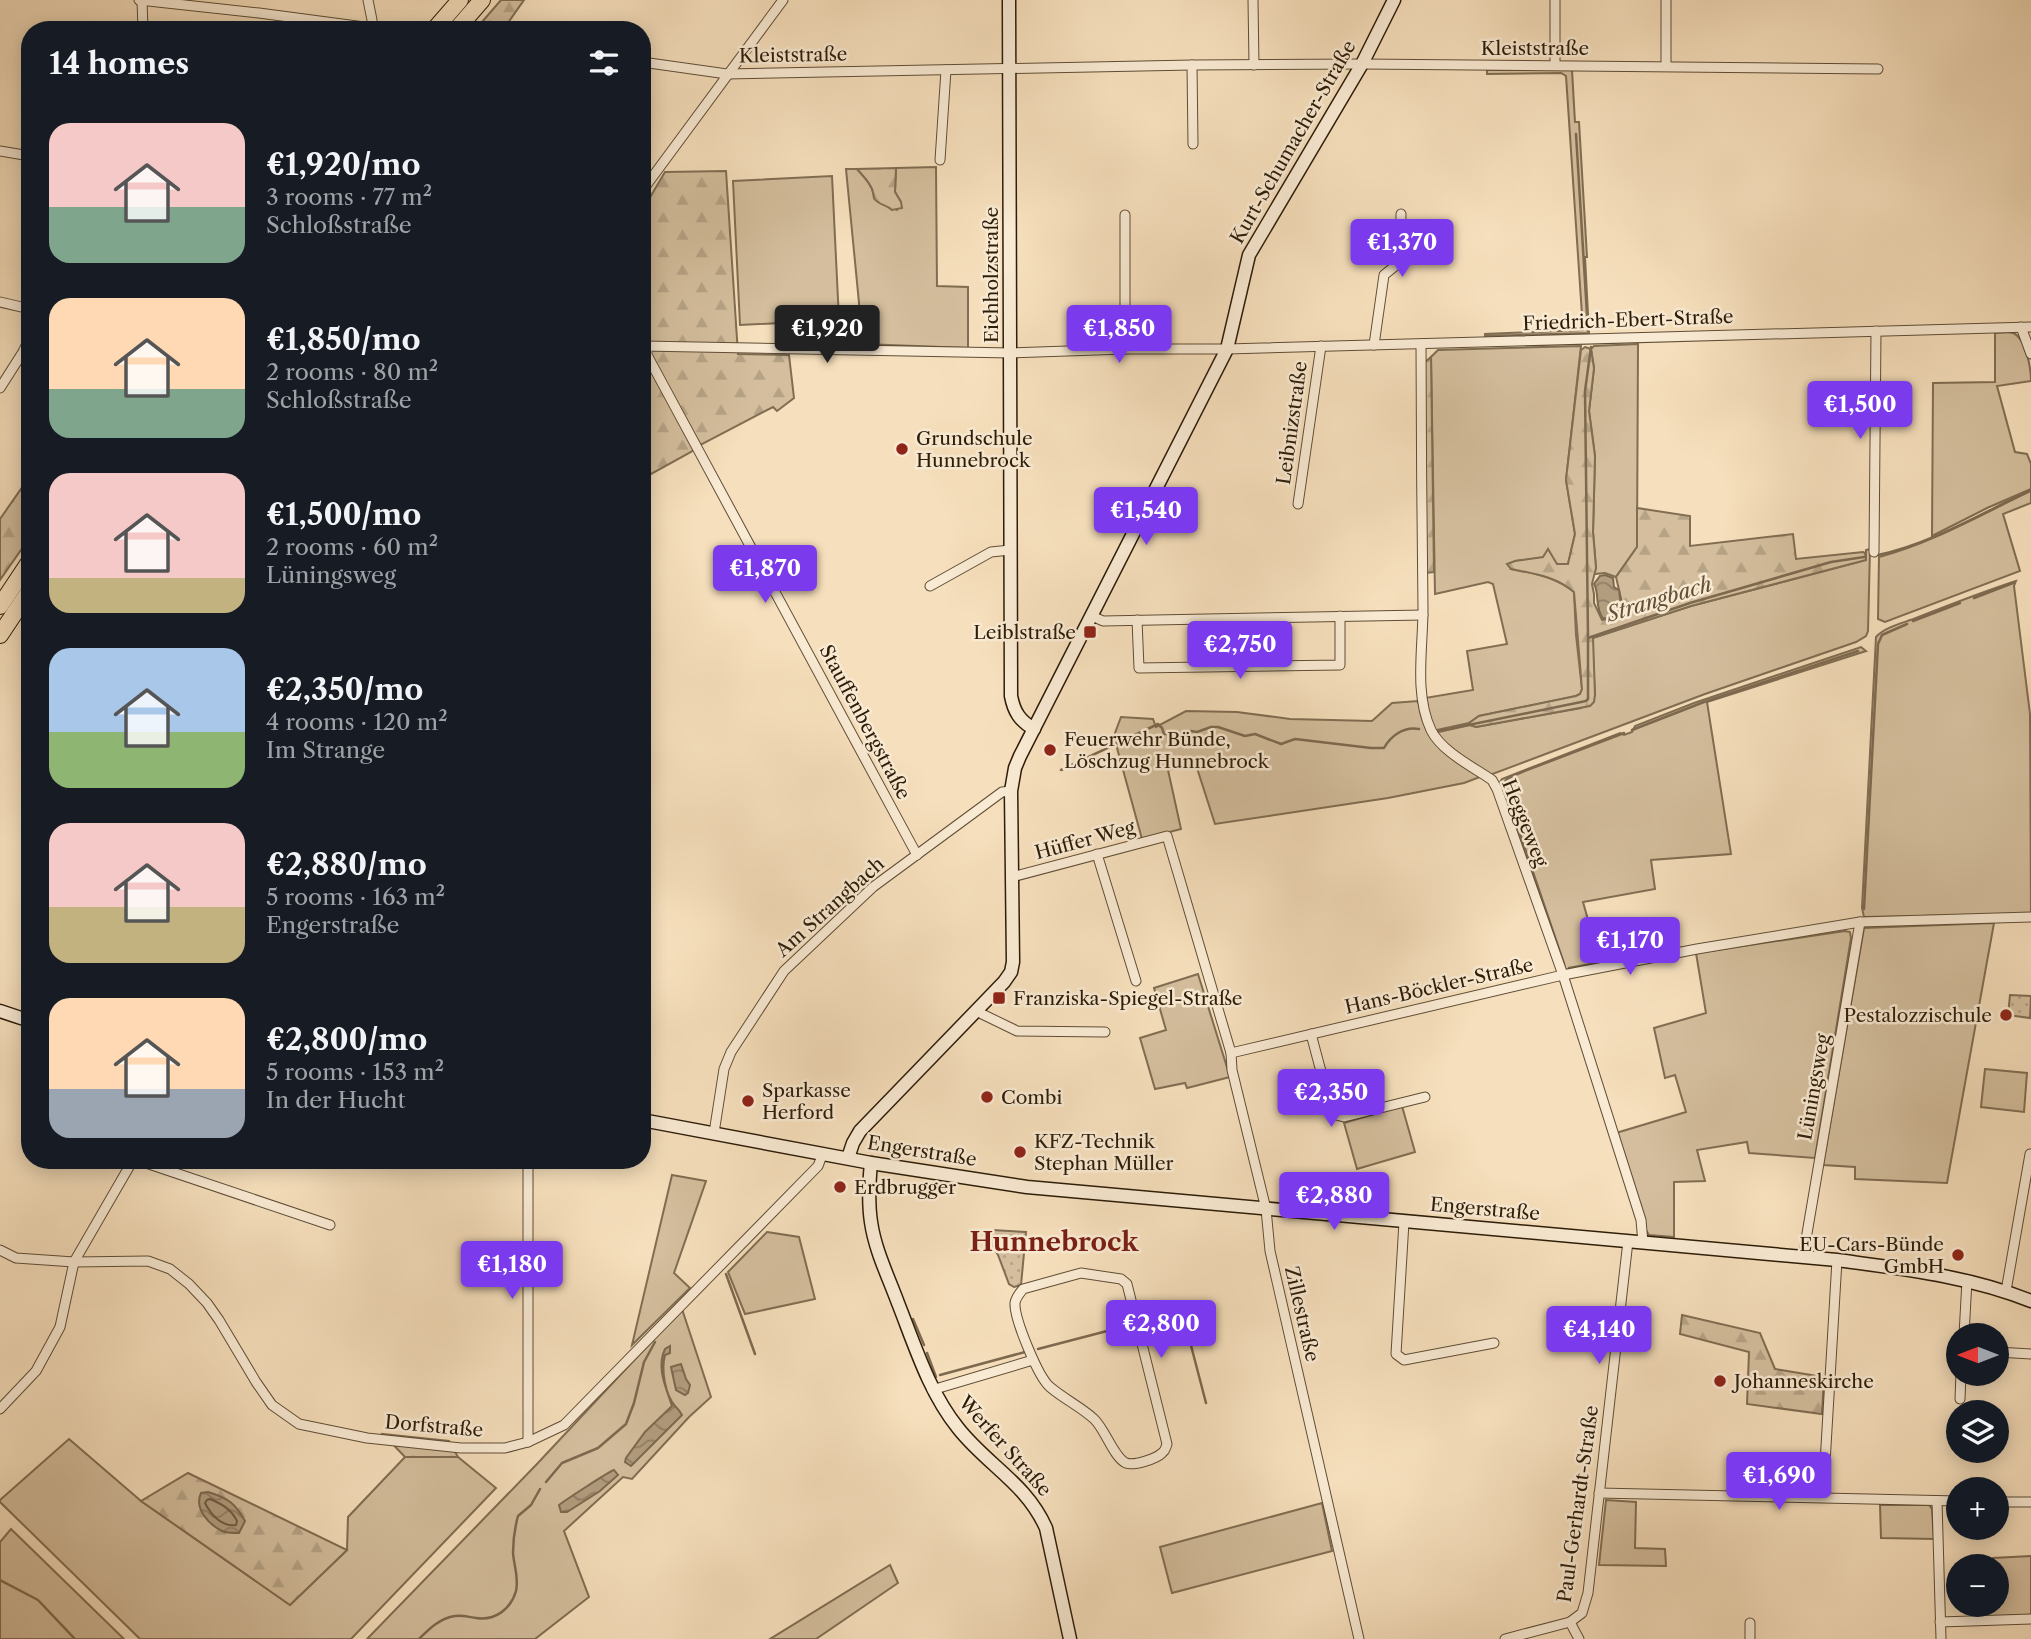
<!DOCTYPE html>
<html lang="en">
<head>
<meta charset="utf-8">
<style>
  body { margin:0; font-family:"Libre Caslon Text",serif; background:#20242c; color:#f1f3f6; height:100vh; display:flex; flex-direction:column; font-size:26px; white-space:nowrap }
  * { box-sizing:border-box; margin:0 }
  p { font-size:23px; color:#9ea1a6 }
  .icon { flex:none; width:38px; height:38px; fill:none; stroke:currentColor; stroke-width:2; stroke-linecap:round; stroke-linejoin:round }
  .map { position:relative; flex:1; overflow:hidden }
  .panel { position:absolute; left:21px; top:21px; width:630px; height:1148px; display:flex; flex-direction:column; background:#171b24; border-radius:28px; box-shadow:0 4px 18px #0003 }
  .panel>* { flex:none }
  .needle { width:46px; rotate:270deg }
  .tools { position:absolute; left:1946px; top:1323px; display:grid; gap:14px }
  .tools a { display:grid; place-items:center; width:63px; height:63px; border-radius:50%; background:#171b24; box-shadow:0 4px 18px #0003; font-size:35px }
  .price { position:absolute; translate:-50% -60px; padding:0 16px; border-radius:7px; background:#7c3aed; color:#fff; font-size:23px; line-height:46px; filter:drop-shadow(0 2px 4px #0008) }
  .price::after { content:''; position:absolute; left:50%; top:42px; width:21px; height:16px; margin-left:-10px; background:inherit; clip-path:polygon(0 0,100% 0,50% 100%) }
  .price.active { background:#222; color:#fff }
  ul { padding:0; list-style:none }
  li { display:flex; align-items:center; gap:21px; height:175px; padding:0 28px }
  li span { display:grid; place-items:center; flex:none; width:196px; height:140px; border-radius:21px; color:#555 }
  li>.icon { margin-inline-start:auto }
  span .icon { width:84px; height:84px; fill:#fffc; stroke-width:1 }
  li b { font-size:30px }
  h2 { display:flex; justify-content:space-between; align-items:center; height:84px; padding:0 28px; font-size:30px }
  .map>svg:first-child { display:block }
</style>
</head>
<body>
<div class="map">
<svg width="2031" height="1639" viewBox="0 0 2031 1639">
  <defs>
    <pattern id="forest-firs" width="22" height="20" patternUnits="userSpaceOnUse" patternTransform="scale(1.75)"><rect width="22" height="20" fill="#d4be9d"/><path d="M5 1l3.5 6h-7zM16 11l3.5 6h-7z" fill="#b6a386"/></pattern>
    <pattern id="park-dots" width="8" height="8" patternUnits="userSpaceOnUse" patternTransform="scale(1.75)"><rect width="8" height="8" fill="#d4be9d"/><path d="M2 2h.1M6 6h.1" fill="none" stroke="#b6a386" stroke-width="1.8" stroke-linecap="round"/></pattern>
    <pattern id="water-waves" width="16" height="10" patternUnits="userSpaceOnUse" patternTransform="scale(1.75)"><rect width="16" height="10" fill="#b29d7f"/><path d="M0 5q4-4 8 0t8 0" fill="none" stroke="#917f66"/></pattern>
  </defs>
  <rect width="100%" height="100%" fill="#f6dfbc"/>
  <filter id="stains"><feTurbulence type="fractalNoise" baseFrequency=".00286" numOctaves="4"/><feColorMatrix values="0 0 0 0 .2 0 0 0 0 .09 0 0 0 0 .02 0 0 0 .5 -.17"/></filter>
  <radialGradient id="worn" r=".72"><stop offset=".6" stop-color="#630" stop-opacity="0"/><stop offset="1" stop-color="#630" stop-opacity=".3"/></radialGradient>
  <!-- green -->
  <g fill="#d4be9d" stroke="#806d52" stroke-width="2">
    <polygon points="1487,70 1572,70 1575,122 1579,122 1587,257 1585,257 1589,333 1485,336 1485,334 1583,330 1566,76 1561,73 1487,74"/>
    <path d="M936,167L937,286L968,287V348L863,344L846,169H857C865,178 873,185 874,198L897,210L901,202L895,192L896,168Z"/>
    <polygon points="832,176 839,320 740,325 733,181"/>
    <path d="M1995,333C2001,333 2008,331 2013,333C2026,338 2031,369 2031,381L1997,386L2015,452L2027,454L2031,464V489L1987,508L1932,536L1933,383L1995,382Z"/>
    <polygon points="1638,344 1637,547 1616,577 1605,573 1594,574 1596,568 1593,532 1595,456 1589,411 1594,368 1591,349 1594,346"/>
    <path d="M1581,346L1566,480L1575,534L1568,564H1557L1543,558L1515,561L1511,569C1535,574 1555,576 1574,592L1576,635L1582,689L1580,694L1576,696L1479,716L1469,723L1437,730L1438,732L1470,725L1476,727L1581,708L1595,695L1592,638L1691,606L1866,560V550L1870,549L1868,631L1866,636L1856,642L1705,694L1490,775L1445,745L1431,726L1425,698L1473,690L1467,651L1507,644L1493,584L1488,582L1435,594L1431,357L1438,350Z"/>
    <path d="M2031,491V503L2003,514L2020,571L1885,622L1878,619L1879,557C1932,543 1982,514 2031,491Z"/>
    <path d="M2016,581L2014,586L2030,714L2031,914L1864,917L1862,908L1876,637C1885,627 1903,623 1916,618C1949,605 1982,592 2016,581Z"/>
    <polygon points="1861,647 1866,651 1707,702 1731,854 1651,860 1655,889 1583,902 1600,962 1598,964 1566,970 1499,784 1502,779 1620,733 1624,735 1632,732 1635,726 1694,703"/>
    <path d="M1418,701C1430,747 1443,750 1480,777L1464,783L1388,798L1215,824L1195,762L1168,770L1181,829L1142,839L1117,748L1112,741L1121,717L1153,719L1156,727L1186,711L1237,712L1290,719L1372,721L1392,703Z"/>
    <polygon points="1994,923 1947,1183 1855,1179 1855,1167 1823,1165 1864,928"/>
    <polygon points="1845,931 1850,932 1851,938 1815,1158 1749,1153 1747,1142 1697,1150 1705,1181 1674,1182 1674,1237 1649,1235 1644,1227 1616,1133 1686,1112 1675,1075 1665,1078 1654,1028 1706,1013 1696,953"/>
    <polygon points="1198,974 1230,1077 1187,1088 1185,1083 1155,1089 1140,1038 1166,1030 1154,988"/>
    <polygon points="1985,1069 2027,1073 2024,1112 1981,1107"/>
    <polygon points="1402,1106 1415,1152 1357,1169 1344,1123"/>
    <polygon points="672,1175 706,1181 674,1273 690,1288 632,1345"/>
    <polygon points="767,1232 799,1237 815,1299 745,1314 728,1272"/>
    <polygon points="682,1309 711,1397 689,1417 632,1479 623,1477 564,1531 589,1597 535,1639 367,1639 536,1465"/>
    <polygon points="69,1439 141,1501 290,1605 347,1550 348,1517 405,1457 458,1457 496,1488 351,1639 140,1639 0,1502 0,1500"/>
    <polygon points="1606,1500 1636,1502 1635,1548 1665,1549 1666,1566 1599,1565"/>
    <polygon points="1322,1503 1332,1551 1172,1593 1160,1547"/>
    <polygon points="1880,1505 1929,1505 1932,1509 1934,1539 1881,1538"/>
    <polygon points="11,1529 124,1639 0,1639 0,1542"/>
    <polygon points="2031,1556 2031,1615 1976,1617 1975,1605 1997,1605 1997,1566 1991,1566 1993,1558"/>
    <polygon points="890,1565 898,1583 816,1639 770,1639"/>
  </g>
  <!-- forest -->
  <g fill="url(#forest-firs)" stroke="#806d52" stroke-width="2">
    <polygon points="501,0 524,0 503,30 475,30"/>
    <path d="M896,168L895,192L901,202L902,208L892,210C887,205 883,206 878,202C872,198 875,198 873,192C871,183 863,176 857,169Z"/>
    <polygon points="726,171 738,354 789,355 794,398 777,411 773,407 700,445 691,452 642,479 642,211 665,172"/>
    <path d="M1585,347L1591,349L1594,368L1589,411L1595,456L1593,532L1596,568L1592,584L1594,594V603L1602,620L1613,618L1623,607L1616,577L1637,547V508L1690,516V546L1793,534L1796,559L1863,552L1865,553L1866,560L1691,606L1593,638L1595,695L1594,702L1590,706L1476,727L1470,725L1469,723L1479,716L1576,696L1580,694L1582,689L1574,592C1555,576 1535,574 1511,569L1507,564L1515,561L1543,557L1548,549L1557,564H1568L1575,534L1566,480L1581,350Z"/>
    <polygon points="1431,357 1434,572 1425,573 1424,363"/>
    <polygon points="30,476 30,537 0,580 0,519"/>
    <polygon points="1682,1315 1760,1333 1775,1369 1824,1377 1822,1414 1747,1404 1749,1352 1680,1334"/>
    <polygon points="383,1434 449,1441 458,1457 405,1457"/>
    <polygon points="188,1473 347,1550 290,1605 141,1501"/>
  </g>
  <!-- park -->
  <g fill="url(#park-dots)" stroke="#806d52" stroke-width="2">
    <polygon points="2010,995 2031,996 2030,1018 2008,1015"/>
    <polygon points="992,1230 1026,1232 1021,1285 1014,1287 1009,1284 998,1255 991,1243"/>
  </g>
  <!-- water -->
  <g fill="url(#water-waves)" stroke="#7d694f" stroke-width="2">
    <path d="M1605,575L1613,578L1614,587L1619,590L1621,606L1612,617L1603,619C1594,605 1600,594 1594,584L1600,576Z"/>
    <path d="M670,1346V1353L665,1355C661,1370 665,1394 675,1406C678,1409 680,1411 682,1415L631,1466L625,1462L626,1458L645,1432L672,1406C666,1387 656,1368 665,1349Z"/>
    <polygon points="681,1364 686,1379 690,1385 688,1393 685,1395 676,1390 671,1367"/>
    <path d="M614,1470L618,1475L600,1491L567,1512H561L559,1505C564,1501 608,1472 614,1470Z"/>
    <path d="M208,1492C228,1498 235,1503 245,1521L239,1533C234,1533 226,1533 222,1531C208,1524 194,1508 201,1493Z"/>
  </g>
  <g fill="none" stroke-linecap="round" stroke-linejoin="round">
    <!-- shore -->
    <path stroke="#705c44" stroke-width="2" d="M210,1499C222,1504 231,1509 237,1521L236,1525C222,1527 211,1515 205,1503L207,1500Z"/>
    <!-- stream -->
    <g stroke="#7d694f" stroke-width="2.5">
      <polyline points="1576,134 1588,331"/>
      <path d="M1878,555C1931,544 1982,513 2031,490"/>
      <polyline points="1974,598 2013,583"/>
      <polyline points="1913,621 1960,603"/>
      <polyline points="1588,637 1585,391 1591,347"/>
      <polyline points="1632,730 1704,702 1858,651"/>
      <polyline points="1439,731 1586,701 1588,699 1588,638 1690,603 1831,562 1864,557"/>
      <path d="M1061,770L1158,724L1162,728L1164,734H1169C1177,744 1183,736 1191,731L1197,732L1211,727H1218L1245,736L1255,734L1281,744L1295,739L1371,748H1384C1390,737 1403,726 1419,729"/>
      <polyline points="1864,909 1878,644 1882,635 1907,624"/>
      <polyline points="1564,964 1503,784 1508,778 1522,772 1624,733"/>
      <polyline points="1569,968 1598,963"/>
      <polyline points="726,1274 755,1354"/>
      <polyline points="913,1319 924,1345"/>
      <polyline points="1140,1322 1182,1311 1206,1403"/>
      <polyline points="1038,1349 1130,1325"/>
      <polyline points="927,1353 936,1377"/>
      <polyline points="940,1375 1025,1352"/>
      <polyline points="546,1482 562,1463 598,1448 626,1424 634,1403 644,1362 655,1342"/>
      <polyline points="0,1580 38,1600 75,1639"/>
      <path d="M419,1639C429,1629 440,1618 455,1616C462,1615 469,1617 476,1618C495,1621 511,1609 516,1591C519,1578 514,1566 513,1553C513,1541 515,1527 518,1516L531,1505L540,1489"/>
    </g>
    <!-- street casing -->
    <g stroke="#5f4d35" stroke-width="11">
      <g id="street">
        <polyline points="139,0 259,13 387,30"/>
        <polyline points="142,0 143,30"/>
        <polyline points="368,0 372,20 371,28"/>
        <polyline points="1253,0 1254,65"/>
        <polyline points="642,62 727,74 1192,65 1362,64 1878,69"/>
        <polyline points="1192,65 1193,144"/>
        <polyline points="1555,65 1555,0"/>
        <polyline points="1666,66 1666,0"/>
        <polyline points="0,151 30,156"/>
        <polyline points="940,160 946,70"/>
        <polyline points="642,191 783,0"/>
        <polyline points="1125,215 1125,349"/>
        <polyline points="0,302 30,309"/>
        <polyline points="2021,327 2031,354"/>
        <path d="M1421,344C1421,432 1422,521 1423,609C1423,648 1414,694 1431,730C1441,751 1473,767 1492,780L1497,789L1563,975L1641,1220L1643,1243"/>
        <polyline points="1374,345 1384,275 1400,262 1401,214"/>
        <polyline points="642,346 1011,353 1125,349 1227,349 2031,327"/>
        <polyline points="647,346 647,355 917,855"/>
        <polyline points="0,388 23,352 30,337"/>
        <polyline points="1298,504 1321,346"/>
        <polyline points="1874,552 1876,331"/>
        <polyline points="930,586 991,552 1010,550"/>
        <polyline points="1092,616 1103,621 1423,615"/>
        <polyline points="1137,620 1139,668 1340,665 1340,616"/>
        <polyline points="1097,854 1136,981"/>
        <polyline points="1012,877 1167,836 1231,1053 1232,1070 1266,1209 1270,1251 1359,1639"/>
        <polyline points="978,1008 982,1014 1017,1031 1105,1032"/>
        <polyline points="1311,1034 1331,1109 1336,1115 1344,1117 1425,1097"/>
        <polyline points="1231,1053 1563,975 1697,949 1860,922 2031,917"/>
        <polyline points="714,1133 724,1069 731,1052 784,971 873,887 1002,792 1011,791"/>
        <polyline points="137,1160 330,1225"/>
        <polyline points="1404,1222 1396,1354 1404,1360 1494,1343"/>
        <polyline points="0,1250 16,1258 74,1262 148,1261 170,1269 189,1284 207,1303 219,1320 256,1382 272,1405 299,1424 367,1438 461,1448 505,1448 528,1442 564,1425 818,1166 823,1153"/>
        <polyline points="1803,1257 1860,922"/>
        <path d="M1081,1273L1121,1279L1127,1284L1167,1444C1165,1449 1166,1450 1162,1453C1156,1459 1134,1466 1126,1463C1114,1458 1105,1429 1094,1419C1081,1407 1064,1399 1050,1387C1038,1377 1014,1318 1015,1303C1016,1297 1019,1294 1023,1289Z"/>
        <polyline points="2006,1291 2030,1154"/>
        <polyline points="1964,1335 1967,1280"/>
        <polyline points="1997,1352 2031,1354"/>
        <polyline points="932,1390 1033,1360"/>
        <polyline points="1960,1399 1961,1374"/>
        <polyline points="0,1409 36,1371 60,1327 74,1262 133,1160"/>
        <polyline points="528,1442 528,1160"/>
        <polyline points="1599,1493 1958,1501"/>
        <polyline points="1823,1497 1837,1260"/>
        <polyline points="1937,1501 1941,1639"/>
        <polyline points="1997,1502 2031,1502"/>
        <polyline points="1570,1622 1579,1639"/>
        <polyline points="1940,1622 2031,1619"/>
        <polyline points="1750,1623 1750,1639"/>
        <polyline points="1505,1639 1570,1622 1582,1613 1588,1593 1628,1241"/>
      </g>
    </g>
    <!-- secondary casing -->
    <g stroke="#2d1c08" stroke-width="15">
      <g id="secondary">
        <path d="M1009,0L1011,696C1014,712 1020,721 1034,729"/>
        <polyline points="0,1011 30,1021"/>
        <path d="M642,1120L871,1163L1027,1187L1837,1260C1903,1269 1969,1276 2031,1301"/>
        <polyline points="848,1158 853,1143 860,1131 1004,982 1011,972 1013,962 1011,791 1015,768 1020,756 1227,349 1249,255 1362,64 1394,0"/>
        <path d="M871,1163C869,1183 868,1202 871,1222C875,1250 888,1276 898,1303C915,1346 929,1392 958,1428C987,1465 1026,1483 1046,1528L1070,1639"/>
      </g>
    </g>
    <!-- highway casing -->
    <g stroke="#2d1c08" stroke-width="18">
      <g id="highway">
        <polyline points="434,30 460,0"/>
        <polyline points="456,30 482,0"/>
        <polyline points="0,606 30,561"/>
        <polyline points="0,635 30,590"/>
      </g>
    </g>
    <!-- street -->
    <use href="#street" stroke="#f9ead3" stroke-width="9"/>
    <!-- secondary -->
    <use href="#secondary" stroke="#f9ead3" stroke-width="12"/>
    <!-- highway -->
    <use href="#highway" stroke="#f6dfbc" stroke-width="16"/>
  </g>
  <!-- markers -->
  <g fill="#8f2418" stroke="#f9ead3" stroke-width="2.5">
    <circle cx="902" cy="449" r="7"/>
    <rect x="1083" y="625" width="14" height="14" rx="3.5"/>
    <circle cx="1050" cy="750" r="7"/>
    <rect x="992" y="991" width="14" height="14" rx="3.5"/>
    <circle cx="2006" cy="1015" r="7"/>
    <circle cx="987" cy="1097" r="7"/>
    <circle cx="748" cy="1101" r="7"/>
    <circle cx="1020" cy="1152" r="7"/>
    <circle cx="840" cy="1187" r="7"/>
    <circle cx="1958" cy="1255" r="7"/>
    <circle cx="1720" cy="1381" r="7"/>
  </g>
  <g text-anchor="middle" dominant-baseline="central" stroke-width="5" stroke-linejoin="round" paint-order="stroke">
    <!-- street labels -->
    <g font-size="19" fill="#2d1c08" stroke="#f9ead3">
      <text x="1535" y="48">Kleiststraße</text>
      <text transform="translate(793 55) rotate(-1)">Kleiststraße</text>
      <text transform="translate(1293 142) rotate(-60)">Kurt-Schumacher-Straße</text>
      <text transform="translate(991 275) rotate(-90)">Eichholzstraße</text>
      <text transform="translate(1628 320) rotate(-2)">Friedrich-Ebert-Straße</text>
      <text transform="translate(1292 423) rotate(-82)">Leibnizstraße</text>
      <text transform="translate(865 722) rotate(62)">Stauffenbergstraße</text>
      <text transform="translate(1525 823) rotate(68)">Heggeweg</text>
      <text transform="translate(1085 840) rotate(-15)">Hüffer Weg</text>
      <text transform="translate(830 907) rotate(-42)">Am Strangbach</text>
      <text transform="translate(1439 986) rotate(-13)">Hans-Böckler-Straße</text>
      <text transform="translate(1814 1087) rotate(-80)">Lüningsweg</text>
      <text transform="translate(922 1151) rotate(9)">Engerstraße</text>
      <text transform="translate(1485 1209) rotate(5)">Engerstraße</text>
      <text transform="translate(1302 1314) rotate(77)">Zillestraße</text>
      <text transform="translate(434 1426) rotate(5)">Dorfstraße</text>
      <text transform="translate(1005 1446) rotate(48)">Werfer Straße</text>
      <text transform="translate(1578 1504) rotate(-82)">Paul-Gerhardt-Straße</text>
    </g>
    <!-- poi labels -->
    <g font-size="19" fill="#2d1c08" stroke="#f9ead3" text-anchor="start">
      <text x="916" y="438">Grundschule<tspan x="916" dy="22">Hunnebrock</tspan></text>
      <text x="1076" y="632" text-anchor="end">Leiblstraße</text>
      <text x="1064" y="739">Feuerwehr Bünde,<tspan x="1064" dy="22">Löschzug Hunnebrock</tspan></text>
      <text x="1013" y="998">Franziska-Spiegel-Straße</text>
      <text x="1992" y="1015" text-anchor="end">Pestalozzischule</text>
      <text x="762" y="1090">Sparkasse<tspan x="762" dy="22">Herford</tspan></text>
      <text x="1001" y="1097">Combi</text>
      <text x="1034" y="1141">KFZ-Technik<tspan x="1034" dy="22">Stephan Müller</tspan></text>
      <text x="854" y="1187">Erdbrugger</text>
      <text x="1944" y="1244" text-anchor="end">EU-Cars-Bünde<tspan x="1944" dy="22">GmbH</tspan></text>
      <text x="1734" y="1381">Johanneskirche</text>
    </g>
    <!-- water labels -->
    <g font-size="21" font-style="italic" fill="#625038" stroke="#f9ead3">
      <text transform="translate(1659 599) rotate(-17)">Strangbach</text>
    </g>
    <!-- district labels -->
    <g font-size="26" font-weight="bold" fill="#7a1f14" stroke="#f9ead3">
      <text x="1054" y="1242">Hunnebrock</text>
    </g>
  </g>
  <rect width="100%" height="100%" filter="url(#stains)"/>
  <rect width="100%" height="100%" fill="url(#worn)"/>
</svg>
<div class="tools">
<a><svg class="needle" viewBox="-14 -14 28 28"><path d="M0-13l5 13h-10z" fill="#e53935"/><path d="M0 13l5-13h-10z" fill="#9ea1a6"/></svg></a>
<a><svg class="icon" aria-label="layers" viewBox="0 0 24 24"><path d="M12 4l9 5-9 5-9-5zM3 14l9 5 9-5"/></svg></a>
<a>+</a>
<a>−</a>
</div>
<b class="price" style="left:1402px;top:279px">€1,370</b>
<b class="price active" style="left:827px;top:365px">€1,920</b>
<b class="price" style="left:1119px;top:365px">€1,850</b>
<b class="price" style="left:1860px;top:441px">€1,500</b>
<b class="price" style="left:1146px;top:547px">€1,540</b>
<b class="price" style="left:765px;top:605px">€1,870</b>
<b class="price" style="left:1240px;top:681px">€2,750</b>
<b class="price" style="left:1630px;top:977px">€1,170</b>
<b class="price" style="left:1331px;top:1129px">€2,350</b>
<b class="price" style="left:1334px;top:1232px">€2,880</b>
<b class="price" style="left:512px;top:1301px">€1,180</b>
<b class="price" style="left:1161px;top:1360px">€2,800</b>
<b class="price" style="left:1599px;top:1366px">€4,140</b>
<b class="price" style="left:1779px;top:1512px">€1,690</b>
<section class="panel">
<h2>14 homes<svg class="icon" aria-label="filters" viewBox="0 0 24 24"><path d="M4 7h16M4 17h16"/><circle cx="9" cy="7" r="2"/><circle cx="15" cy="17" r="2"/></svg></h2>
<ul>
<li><span style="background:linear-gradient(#f6c9c9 60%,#7fa58c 0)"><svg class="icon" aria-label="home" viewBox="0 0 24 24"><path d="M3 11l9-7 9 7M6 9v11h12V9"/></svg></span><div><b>€1,920/mo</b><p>3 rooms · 77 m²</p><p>Schloßstraße</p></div></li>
<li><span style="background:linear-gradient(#ffd9b3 65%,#7fa58c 0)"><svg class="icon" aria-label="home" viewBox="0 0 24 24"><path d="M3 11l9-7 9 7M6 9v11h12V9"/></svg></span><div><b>€1,850/mo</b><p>2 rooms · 80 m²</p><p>Schloßstraße</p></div></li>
<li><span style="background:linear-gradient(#f6c9c9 75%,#c2b280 0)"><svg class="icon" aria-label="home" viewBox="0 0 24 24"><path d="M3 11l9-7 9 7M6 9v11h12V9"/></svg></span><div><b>€1,500/mo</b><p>2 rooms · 60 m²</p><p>Lüningsweg</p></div></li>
<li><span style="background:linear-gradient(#a9c7e8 60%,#8fb573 0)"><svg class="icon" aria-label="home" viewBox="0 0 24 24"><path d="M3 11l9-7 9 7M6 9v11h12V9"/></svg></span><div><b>€2,350/mo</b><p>4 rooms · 120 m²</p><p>Im Strange</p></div></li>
<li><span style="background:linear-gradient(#f6c9c9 60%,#c2b280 0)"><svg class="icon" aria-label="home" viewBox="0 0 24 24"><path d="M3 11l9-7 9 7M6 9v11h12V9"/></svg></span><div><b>€2,880/mo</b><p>5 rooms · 163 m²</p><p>Engerstraße</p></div></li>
<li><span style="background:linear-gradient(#ffd9b3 65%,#9aa5b1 0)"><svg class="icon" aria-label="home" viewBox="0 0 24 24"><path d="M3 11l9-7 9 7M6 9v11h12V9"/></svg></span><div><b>€2,800/mo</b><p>5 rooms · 153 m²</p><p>In der Hucht</p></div></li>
</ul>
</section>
</div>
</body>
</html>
